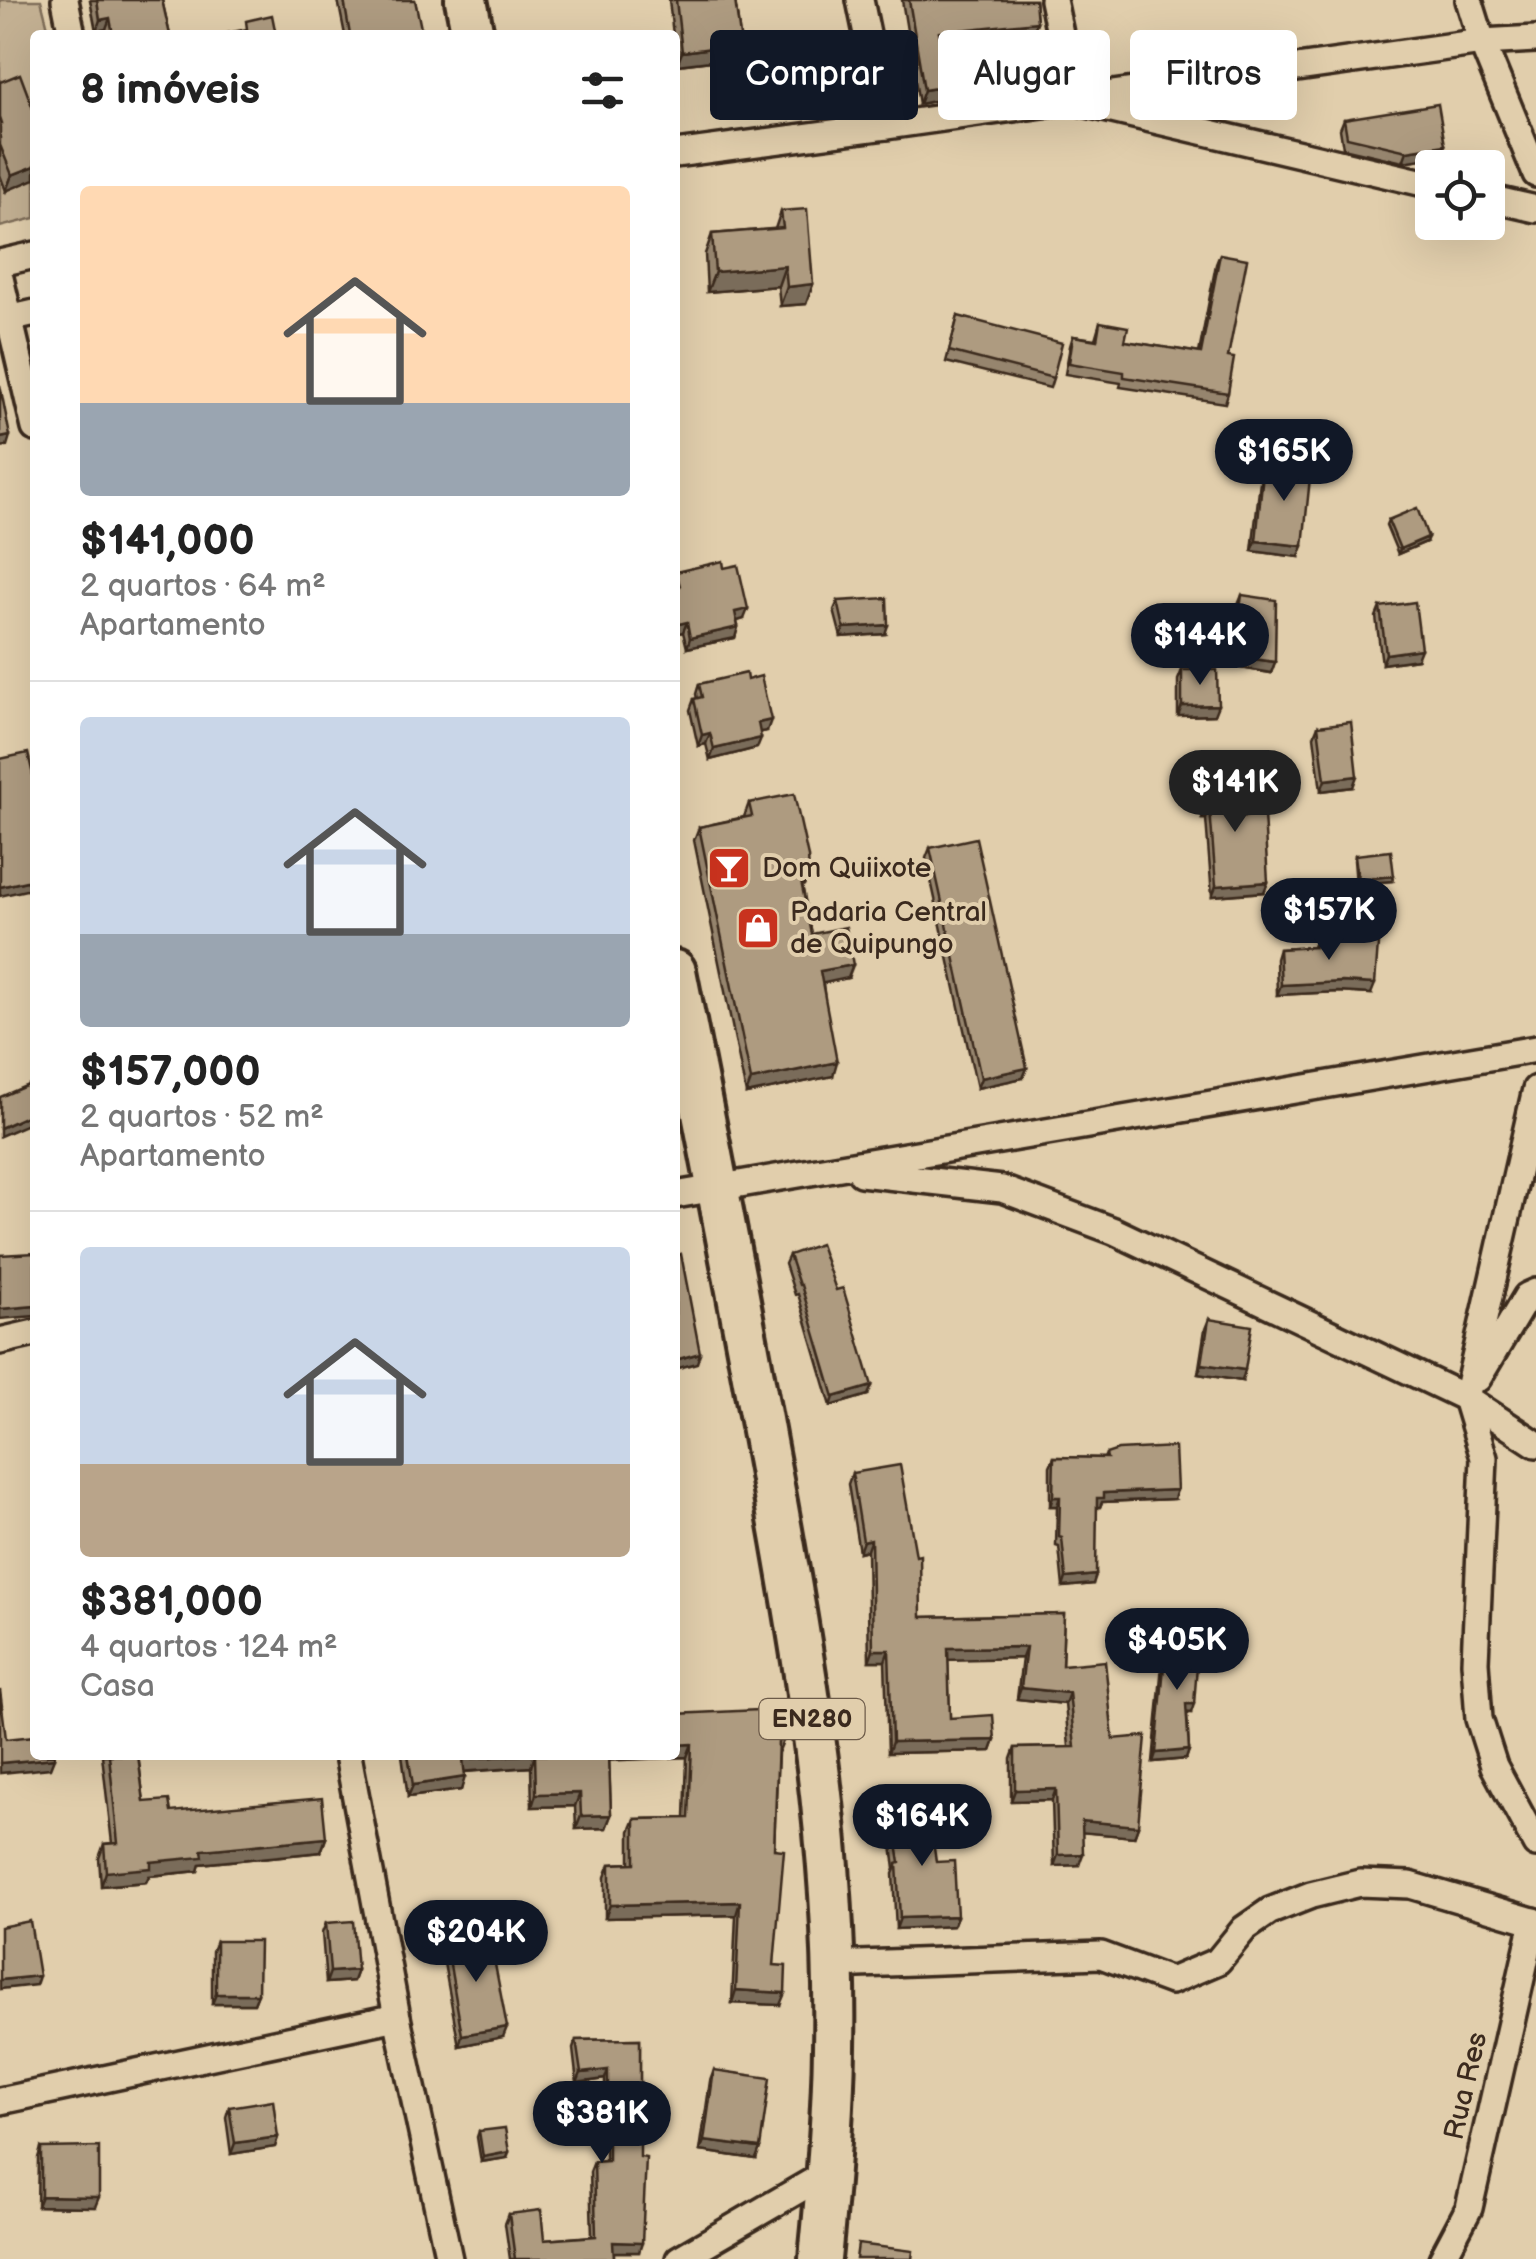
<!DOCTYPE html>
<html lang="pt">
<head>
<meta charset="utf-8">
<style>
  body { margin:0; font-family:"Balsamiq Sans",sans-serif; background:#f6f6f6; color:#222; height:100vh; display:flex; flex-direction:column; font-size:38px; white-space:nowrap }
  * { box-sizing:border-box; margin:0 }
  p { font-size:32px; color:#767676 }
  .icon { flex:none; width:55px; height:55px; fill:none; stroke:currentColor; stroke-width:2; stroke-linecap:round; stroke-linejoin:round }
  .map { position:relative; flex:1; overflow:hidden }
  .drawer { position:absolute; left:30px; top:30px; width:650px; height:1730px; display:flex; flex-direction:column; background:#fff; border-radius:10px; box-shadow:0 10px 40px #0002 }
  .drawer>* { flex:none }
  .top-card { position:absolute; left:710px; top:30px; width:675px; height:90px; display:flex; gap:20px }
  .buttons { position:absolute; left:1415px; top:150px; display:grid; gap:20px }
  .buttons a { display:grid; place-items:center; width:90px; height:90px; border-radius:10px; background:#fff; box-shadow:0 10px 40px #0002; font-size:50px }
  .price { position:absolute; translate:-50% -85px; padding:0 22px; border-radius:35px; background:#111827; color:#fff; font-size:32px; line-height:65px; filter:drop-shadow(0 2px 5px #0008) }
  .price::after { content:''; position:absolute; left:50%; top:60px; width:30px; height:22px; margin-left:-15px; background:inherit; clip-path:polygon(0 0,100% 0,50% 100%) }
  .price.selected { background:#222; color:#fff }
  ul { padding:0; list-style:none }
  li { display:grid; align-content:center; gap:20px; height:530px; padding:0 50px }
  li+li { border-top:2px solid #e0e0e0 }
  li span { display:grid; place-items:center; height:310px; border-radius:10px; color:#555 }
  li>.icon { margin-inline-start:auto }
  span .icon { width:180px; height:180px; fill:#fffc; stroke-width:1 }
  li b { font-size:42px }
  h2 { display:flex; justify-content:space-between; align-items:center; height:120px; padding:0 50px; font-size:42px }
  .pill { padding:0 35px; border-radius:10px; background:#fff; box-shadow:0 10px 40px #0002; font-size:35px; line-height:90px }
  .pill.selected { background:#111827; color:#fff }
  .map>svg:first-child { display:block }
</style>
</head>
<body>
<div class="map">
<svg width="1536" height="2259" viewBox="0 0 1536 2259">
  <rect width="100%" height="100%" fill="#e1ceac"/>
  <filter id="ink" filterUnits="userSpaceOnUse"><feTurbulence type="fractalNoise" baseFrequency=".01" numOctaves="2"/><feDisplacementMap in="SourceGraphic" scale="20" xChannelSelector="R" yChannelSelector="G"/><feConvolveMatrix kernelMatrix="1 2 1 2 8 2 1 2 1" color-interpolation-filters="sRGB"/></filter>
  <g filter="url(#ink)">
    <!-- green -->
    <polygon fill="#c3b092" stroke="#7f6d58" stroke-width="2.5" points="0,0 41,0 50,35 35,35 35,218 0,227"/>
    <g fill="none" stroke-linecap="round" stroke-linejoin="round">
      <!-- street casing -->
      <g stroke="#3b2a1e" stroke-width="32">
        <g id="street">
          <polyline points="65,0 72,35"/>
          <polyline points="1053,0 1074,101 1432,185"/>
          <polyline points="1469,0 1482,42 1536,174"/>
          <polyline points="886,126 1482,42 1536,39"/>
          <polyline points="675,154 886,126 860,0"/>
          <polyline points="1488,198 1536,209"/>
          <polyline points="0,263 35,255"/>
          <polyline points="0,278 35,428"/>
          <polyline points="0,321 35,313"/>
          <polyline points="1536,1089 1466,1398 1484,1458 1475,1662 1479,1719 1494,1766 1536,1844"/>
          <polyline points="861,1173 1002,1189 1114,1231 1466,1398 1536,1444"/>
          <polyline points="675,1195 1536,1049"/>
          <polyline points="0,1341 35,1333"/>
          <polyline points="1478,1378 1527,1296 1536,1292"/>
          <polyline points="348,1755 397,2017 449,2259"/>
          <polyline points="832,1965 1101,1955 1171,1981 1218,1961 1244,1929 1270,1911 1311,1895 1360,1883 1410,1885 1536,1922"/>
          <polyline points="0,2101 397,2017"/>
          <polyline points="679,2259 829,2172"/>
          <polyline points="1442,2259 1469,2208 1534,1921"/>
        </g>
      </g>
      <!-- primary casing -->
      <g stroke="#3b2a1e" stroke-width="48">
        <g id="primary">
          <polyline points="466,0 473,35"/>
          <path d="M675,971C708,1137 740,1303 770,1469C805,1660 838,1853 834,2048C833,2118 827,2189 820,2259"/>
        </g>
      </g>
      <!-- street -->
      <use href="#street" stroke="#e1ceac" stroke-width="25"/>
      <!-- primary -->
      <use href="#primary" stroke="#e1ceac" stroke-width="40"/>
    </g>
    <!-- wall -->
    <g fill="#96856e" stroke="#3b2a1e" stroke-width="2.5">
      <polygon points="90,0 162,0 170,35 107,35 106,29 96,31"/>
      <polygon points="338,0 415,0 421,35 345,35"/>
      <polygon points="669,0 735,0 741,44 736,58 677,65 675,35 673,35"/>
      <polygon points="902,0 1035,0 1037,22 1032,35 942,45 949,86 944,99 919,104"/>
      <polygon points="0,82 35,114 6,191 0,175"/>
      <polygon points="1344,119 1445,145 1441,156 1403,162 1343,148 1340,129"/>
      <polygon points="781,211 813,284 806,304 780,306 778,286 707,292 705,254 712,234 775,229"/>
      <polygon points="1220,254 1228,357 1228,393 1225,403 1120,387 1121,383 1065,374 1070,346 1073,336 1095,339 1100,322 1125,341 1199,353 1216,264"/>
      <polygon points="958,316 1053,378 1050,388 946,362"/>
      <polygon points="1264,463 1299,557 1252,551 1261,473"/>
      <polygon points="1388,520 1426,542 1398,554 1386,525"/>
      <polygon points="724,568 744,619 737,621 738,627 735,638 687,648 683,632 675,634 675,576 676,572"/>
      <polygon points="1242,595 1275,662 1271,673 1229,666 1238,605"/>
      <polygon points="838,601 885,634 841,637 834,610"/>
      <polygon points="1380,607 1417,659 1382,664 1376,617"/>
      <polygon points="1182,670 1214,715 1178,716 1178,680"/>
      <polygon points="747,680 767,731 760,732 757,748 710,760 706,744 698,746 690,710 694,699 697,699 696,694 699,684"/>
      <polygon points="1318,726 1353,787 1321,791 1314,736"/>
      <polygon points="1210,771 1268,882 1264,892 1212,896 1206,819 1202,819 1206,782"/>
      <polygon points="749,803 809,872 804,885 802,885 812,934 848,978 823,983 833,1076 746,1094 694,840 699,827 744,817"/>
      <polygon points="930,848 1027,1068 1023,1078 977,1088 926,858"/>
      <polygon points="1355,855 1392,881 1356,884 1354,860"/>
      <polygon points="1316,939 1371,994 1338,992 1277,995 1276,959 1279,949 1313,947"/>
      <polygon points="789,1255 868,1395 831,1406 798,1294 795,1295 785,1264"/>
      <polygon points="1209,1319 1242,1381 1198,1374 1205,1329"/>
      <polygon points="1106,1454 1174,1499 1102,1502 1100,1507 1097,1507 1093,1584 1063,1587 1059,1547 1056,1546 1057,1506 1050,1506 1050,1466 1054,1457 1104,1458"/>
      <polygon points="852,1473 921,1617 1064,1614 1062,1665 1113,1739 1138,1826 1134,1837 1082,1832 1079,1865 1054,1866 1052,1800 1011,1801 1011,1759 1015,1748 1069,1747 1065,1704 1017,1699 1022,1658 948,1659 950,1718 995,1740 991,1751 888,1753 885,1661 869,1661 867,1550 859,1552 848,1484"/>
      <polygon points="1167,1634 1191,1713 1187,1713 1189,1750 1186,1759 1153,1762 1164,1643"/>
      <polygon points="675,1714 783,1741 778,1753 774,1849 774,1965 780,2005 732,2003 736,1915 605,1918 605,1877 610,1864 630,1863 630,1831 635,1819 685,1818 687,1757 609,1760 611,1815 606,1828 576,1829 575,1806 532,1807 531,1767 465,1772 461,1790 408,1797 402,1755 675,1755"/>
      <polygon points="102,1755 138,1755 144,1802 171,1812 326,1838 321,1852 200,1864 198,1871 149,1876 146,1882 101,1886 99,1858 104,1844 112,1843"/>
      <polygon points="892,1811 957,1916 953,1926 896,1929 893,1874 895,1869 889,1821"/>
      <polygon points="326,1923 357,1970 353,1981 326,1983 322,1933"/>
      <polygon points="216,1941 258,1994 254,2004 212,2004 212,1951"/>
      <polygon points="446,1942 503,2037 459,2046 442,1952"/>
      <polygon points="640,2039 639,2252 614,2252 614,2259 510,2259 505,2224 509,2214 544,2240 592,2236 590,2172 594,2162 605,2161 605,2079 577,2083 573,2049 576,2040"/>
      <polygon points="714,2070 756,2159 700,2151 710,2081"/>
      <polygon points="229,2107 278,2137 275,2147 231,2154 226,2117"/>
      <polygon points="479,2131 507,2158 481,2162 477,2137"/>
      <polygon points="41,2148 95,2207 37,2206 38,2158"/>
    </g>
    <!-- shaded-wall -->
    <g fill="#7a6c5a" stroke="#3b2a1e" stroke-width="2.5">
      <polygon points="110,18 106,29 96,31 100,20"/>
      <polygon points="1037,22 1032,35 935,45 939,32"/>
      <polygon points="741,44 736,58 677,65 682,52"/>
      <polygon points="949,86 944,99 919,104 924,90"/>
      <polygon points="1445,145 1441,156 1403,162 1407,151"/>
      <polygon points="35,166 35,179 6,191 12,175"/>
      <polygon points="785,266 778,286 707,292 715,272"/>
      <polygon points="813,284 806,304 780,306 787,287"/>
      <polygon points="10,436 7,446 0,447 0,438"/>
      <polygon points="1428,537 1426,542 1398,554 1400,549"/>
      <polygon points="1256,541 1303,546 1299,557 1252,551"/>
      <polygon points="748,609 744,619 731,623 735,612"/>
      <polygon points="687,622 683,632 675,634 679,624"/>
      <polygon points="888,625 885,634 841,637 844,628"/>
      <polygon points="738,627 735,638 687,648 690,638"/>
      <polygon points="1421,649 1417,659 1382,664 1386,654"/>
      <polygon points="1233,656 1275,662 1271,673 1229,666"/>
      <polygon points="1218,705 1214,715 1178,716 1182,706"/>
      <polygon points="771,720 767,731 754,733 758,723"/>
      <polygon points="710,733 706,744 698,746 702,735"/>
      <polygon points="761,738 757,748 710,760 714,749"/>
      <polygon points="1357,776 1353,787 1321,791 1325,780"/>
      <polygon points="1206,808 1210,809 1206,819 1202,819"/>
      <polygon points="799,872 809,872 804,885 794,886"/>
      <polygon points="1394,876 1392,881 1356,884 1358,879"/>
      <polygon points="35,879 35,888 0,896 0,887"/>
      <polygon points="1268,882 1264,892 1212,896 1216,886"/>
      <polygon points="853,965 848,978 815,985 820,971"/>
      <polygon points="1342,982 1375,984 1371,994 1338,992 1277,995 1281,985"/>
      <polygon points="837,1062 833,1076 746,1094 751,1080"/>
      <polygon points="1027,1068 1023,1078 977,1088 981,1078"/>
      <polygon points="35,1112 35,1121 0,1136 0,1128"/>
      <polygon points="35,1306 35,1316 0,1319 0,1309"/>
      <polygon points="700,1353 697,1363 675,1369 675,1360"/>
      <polygon points="1202,1364 1245,1370 1242,1381 1198,1374"/>
      <polygon points="872,1386 868,1395 831,1406 834,1397"/>
      <polygon points="1177,1490 1174,1499 1102,1502 1100,1507 1093,1507 1097,1498 1104,1493"/>
      <polygon points="1053,1497 1060,1497 1057,1506 1050,1506"/>
      <polygon points="871,1539 867,1550 859,1552 863,1541"/>
      <polygon points="1096,1575 1093,1584 1063,1587 1066,1578"/>
      <polygon points="1026,1647 1022,1658 944,1660 948,1648"/>
      <polygon points="873,1650 889,1650 885,1661 869,1661"/>
      <polygon points="1021,1688 1069,1693 1065,1704 1017,1699"/>
      <polygon points="1186,1704 1194,1704 1191,1713 1183,1712"/>
      <polygon points="995,1740 991,1751 888,1753 892,1742"/>
      <polygon points="692,1744 687,1757 604,1761 606,1755 675,1755 675,1745"/>
      <polygon points="1189,1750 1186,1759 1153,1762 1156,1753"/>
      <polygon points="522,1755 535,1755 531,1767 458,1772 463,1759"/>
      <polygon points="54,1758 50,1768 0,1773 0,1763"/>
      <polygon points="465,1777 461,1790 408,1797 413,1785"/>
      <polygon points="1056,1789 1052,1800 1011,1801 1015,1790"/>
      <polygon points="580,1793 575,1806 532,1807 536,1794"/>
      <polygon points="611,1815 606,1828 576,1829 581,1816"/>
      <polygon points="1082,1821 1138,1826 1134,1837 1078,1832"/>
      <polygon points="326,1838 321,1852 200,1864 198,1871 149,1876 146,1882 101,1886 106,1872 202,1850"/>
      <polygon points="1083,1854 1079,1865 1054,1866 1058,1855"/>
      <polygon points="740,1902 736,1915 605,1918 610,1905"/>
      <polygon points="957,1916 953,1926 896,1929 900,1918"/>
      <polygon points="357,1970 353,1981 326,1983 330,1972"/>
      <polygon points="39,1976 36,1985 0,1989 0,1980"/>
      <polygon points="736,1990 785,1993 780,2005 732,2003"/>
      <polygon points="216,1994 258,1994 254,2004 212,2004"/>
      <polygon points="507,2027 503,2037 459,2046 462,2035"/>
      <polygon points="608,2070 605,2079 577,2083 581,2073"/>
      <polygon points="278,2137 275,2147 231,2154 235,2143"/>
      <polygon points="704,2141 760,2148 756,2159 700,2151"/>
      <polygon points="509,2152 507,2158 481,2162 483,2157"/>
      <polygon points="41,2196 99,2197 95,2207 37,2206"/>
      <polygon points="613,2242 642,2243 639,2252 609,2252"/>
    </g>
    <!-- building -->
    <g fill="#ae9b80" stroke="#3b2a1e" stroke-width="2.5">
      <polygon points="97,0 162,0 170,35 113,35 110,18 100,20"/>
      <polygon points="344,0 415,0 422,33 413,35 350,35"/>
      <polygon points="676,0 735,0 741,44 682,52"/>
      <polygon points="909,0 1035,0 1037,22 939,32 949,86 924,90"/>
      <polygon points="272,15 276,35 218,35 247,29 246,21"/>
      <polygon points="20,74 35,114 35,166 12,175 0,145 0,124 2,123 0,117 0,82"/>
      <polygon points="1438,104 1445,145 1407,151 1347,137 1344,119"/>
      <polygon points="807,209 813,284 787,287 785,266 715,272 712,234 783,228 781,211"/>
      <polygon points="1220,254 1247,259 1228,357 1234,358 1228,393 1124,377 1124,372 1069,363 1073,336 1097,340 1100,322 1128,327 1125,341 1201,353"/>
      <polygon points="958,316 1062,343 1053,378 949,351"/>
      <polygon points="0,385 10,436 0,438"/>
      <polygon points="1264,463 1311,468 1303,546 1256,541"/>
      <polygon points="1417,508 1428,537 1400,549 1388,520"/>
      <polygon points="723,561 724,568 738,565 748,609 735,612 738,627 690,638 687,622 679,624 675,607 675,587 680,586 676,572"/>
      <polygon points="1242,595 1276,600 1275,662 1233,656"/>
      <polygon points="887,598 888,625 844,628 838,601"/>
      <polygon points="1415,602 1421,649 1386,654 1380,607"/>
      <polygon points="1182,670 1217,670 1218,705 1182,706"/>
      <polygon points="746,673 747,680 761,676 771,720 758,723 761,738 714,749 710,733 702,735 694,699 702,697 699,684"/>
      <polygon points="1351,722 1357,776 1325,780 1318,726"/>
      <polygon points="28,753 35,784 35,879 0,887 0,759"/>
      <polygon points="1210,771 1240,775 1235,817 1264,815 1268,882 1216,886 1210,809 1206,808"/>
      <polygon points="794,794 808,857 809,872 799,872 812,934 846,927 853,965 820,971 837,1062 751,1080 699,827 752,816 749,803"/>
      <polygon points="976,838 1027,1068 981,1078 930,848"/>
      <polygon points="1391,851 1394,876 1358,879 1355,855"/>
      <polygon points="1316,939 1378,944 1375,984 1342,982 1281,985 1279,949 1315,947"/>
      <polygon points="35,1082 35,1112 0,1128 0,1097"/>
      <polygon points="820,1244 836,1290 843,1288 872,1386 834,1397 801,1285 799,1285 789,1255"/>
      <polygon points="35,1253 35,1306 0,1309 0,1255"/>
      <polygon points="681,1254 700,1353 675,1360 675,1256"/>
      <polygon points="1209,1319 1252,1326 1245,1370 1202,1364"/>
      <polygon points="1175,1447 1177,1490 1104,1493 1104,1498 1097,1498 1096,1575 1066,1578 1062,1538 1059,1537 1060,1497 1053,1497 1054,1457 1107,1458 1106,1454 1118,1450"/>
      <polygon points="900,1465 916,1556 920,1555 921,1617 1064,1614 1062,1665 1105,1661 1113,1739 1146,1736 1138,1826 1082,1821 1083,1854 1058,1855 1056,1789 1015,1790 1015,1748 1075,1747 1069,1693 1021,1688 1026,1647 948,1648 950,1718 993,1715 995,1740 892,1742 889,1650 873,1650 871,1539 863,1541 852,1473"/>
      <polygon points="1167,1634 1182,1634 1182,1640 1199,1641 1194,1704 1186,1704 1189,1750 1156,1753"/>
      <polygon points="0,1690 6,1739 35,1736 35,1755 54,1755 54,1758 0,1763"/>
      <polygon points="782,1709 783,1741 778,1741 774,1849 784,1850 774,1965 786,1966 785,1993 736,1990 740,1902 610,1905 610,1864 635,1863 635,1819 689,1818 692,1744 675,1745 675,1714"/>
      <polygon points="109,1755 138,1755 144,1802 169,1800 171,1812 322,1798 326,1838 202,1850 203,1857 151,1862 151,1868 106,1872 104,1844 118,1843"/>
      <polygon points="408,1755 522,1755 463,1759 465,1777 413,1785"/>
      <polygon points="535,1755 609,1755 611,1815 581,1816 580,1793 536,1794"/>
      <polygon points="928,1806 936,1862 954,1861 957,1916 900,1918 897,1864 900,1863 892,1811"/>
      <polygon points="30,1921 39,1976 0,1980 0,1927"/>
      <polygon points="353,1921 357,1970 330,1972 326,1923"/>
      <polygon points="489,1933 507,2027 462,2035 446,1942"/>
      <polygon points="216,1941 259,1941 258,1994 216,1994"/>
      <polygon points="640,2039 640,2157 646,2158 642,2243 613,2242 614,2259 515,2259 509,2214 541,2210 544,2240 596,2236 594,2162 608,2161 608,2070 581,2073 576,2040"/>
      <polygon points="714,2070 770,2078 760,2148 704,2141"/>
      <polygon points="273,2100 278,2137 235,2143 229,2107"/>
      <polygon points="505,2128 509,2152 483,2157 479,2131"/>
      <polygon points="99,2147 99,2197 41,2196 41,2148"/>
      <polygon points="858,2244 913,2251 912,2259 856,2259"/>
    </g>
  </g>
  <!-- icons -->
  <defs>
    <g id="bar-square" transform="scale(2.25)"><rect x="-9" y="-9" width="18" height="18" rx="4" fill="#c8321e" stroke="#e1ceac"/><path d="M-6-5H6L.8 .8V4.5H3.5V6h-7V4.5H-.8V.8Z" fill="#fff"/></g>
    <g id="shop-square" transform="scale(2.25)"><rect x="-9" y="-9" width="18" height="18" rx="4" fill="#c8321e" stroke="#e1ceac"/><path d="M-5-2.5h2.3a2.7 3.5 0 0 1 5.4 0H5L5.5 6h-11ZM-1.5-2.5h3a1.5 2.3 0 0 0-3 0Z" fill="#fff"/></g>
  </defs>
  <g fill-rule="evenodd">
    <use href="#bar-square" x="729" y="868"/>
    <use href="#shop-square" x="758" y="928"/>
  </g>
  <g text-anchor="middle" dominant-baseline="central" stroke-width="8" stroke-linejoin="round" paint-order="stroke">
    <!-- shield labels -->
    <rect fill="#e1ceac" stroke="#6d5b49" stroke-width="2.5" x="759.5" y="1699" width="105" height="40" rx="8"/>
    <g font-size="25" font-weight="bold" fill="#3b2a1e">
      <text x="812" y="1719">EN280</text>
    </g>
    <!-- poi labels -->
    <g font-size="28" fill="#3b2a1e" stroke="#e1ceac" text-anchor="start">
      <text x="762" y="868">Dom Quiixote</text>
      <text x="790" y="912">Padaria Central<tspan x="790" dy="32">de Quipungo</tspan></text>
    </g>
    <!-- street labels -->
    <g font-size="28" fill="#3b2a1e" stroke="#e1ceac">
      <text transform="translate(1466 2086) rotate(-77)">Rua Res</text>
    </g>
  </g>
</svg>
<div class="buttons">
<a><svg class="icon" aria-label="locate" viewBox="0 0 24 24"><circle cx="12" cy="12" r="6"/><path d="M12 2v4M12 18v4M2 12h4M18 12h4"/></svg></a>
</div>
<b class="price" style="left:1284px;top:504px">$165K</b>
<b class="price" style="left:1200px;top:688px">$144K</b>
<b class="price selected" style="left:1235px;top:835px">$141K</b>
<b class="price" style="left:1329px;top:963px">$157K</b>
<b class="price" style="left:1177px;top:1693px">$405K</b>
<b class="price" style="left:922px;top:1869px">$164K</b>
<b class="price" style="left:476px;top:1985px">$204K</b>
<b class="price" style="left:602px;top:2166px">$381K</b>
<div class="top-card">
<a class="pill selected">Comprar</a>
<a class="pill">Alugar</a>
<a class="pill">Filtros</a>
</div>
<section class="drawer">
<h2>8 imóveis<svg class="icon" aria-label="filters" viewBox="0 0 24 24"><path d="M4 7h16M4 17h16"/><circle cx="9" cy="7" r="2"/><circle cx="15" cy="17" r="2"/></svg></h2>
<ul>
<li><span style="background:linear-gradient(#ffd9b3 70%,#9aa5b1 0)"><svg class="icon" aria-label="home" viewBox="0 0 24 24"><path d="M3 11l9-7 9 7M6 9v11h12V9"/></svg></span><div><b>$141,000</b><p>2 quartos · 64 m²</p><p>Apartamento</p></div></li>
<li><span style="background:linear-gradient(#c9d6e8 70%,#9aa5b1 0)"><svg class="icon" aria-label="home" viewBox="0 0 24 24"><path d="M3 11l9-7 9 7M6 9v11h12V9"/></svg></span><div><b>$157,000</b><p>2 quartos · 52 m²</p><p>Apartamento</p></div></li>
<li><span style="background:linear-gradient(#c9d6e8 70%,#b9a48a 0)"><svg class="icon" aria-label="home" viewBox="0 0 24 24"><path d="M3 11l9-7 9 7M6 9v11h12V9"/></svg></span><div><b>$381,000</b><p>4 quartos · 124 m²</p><p>Casa</p></div></li>
</ul>
</section>
</div>
</body>
</html>
